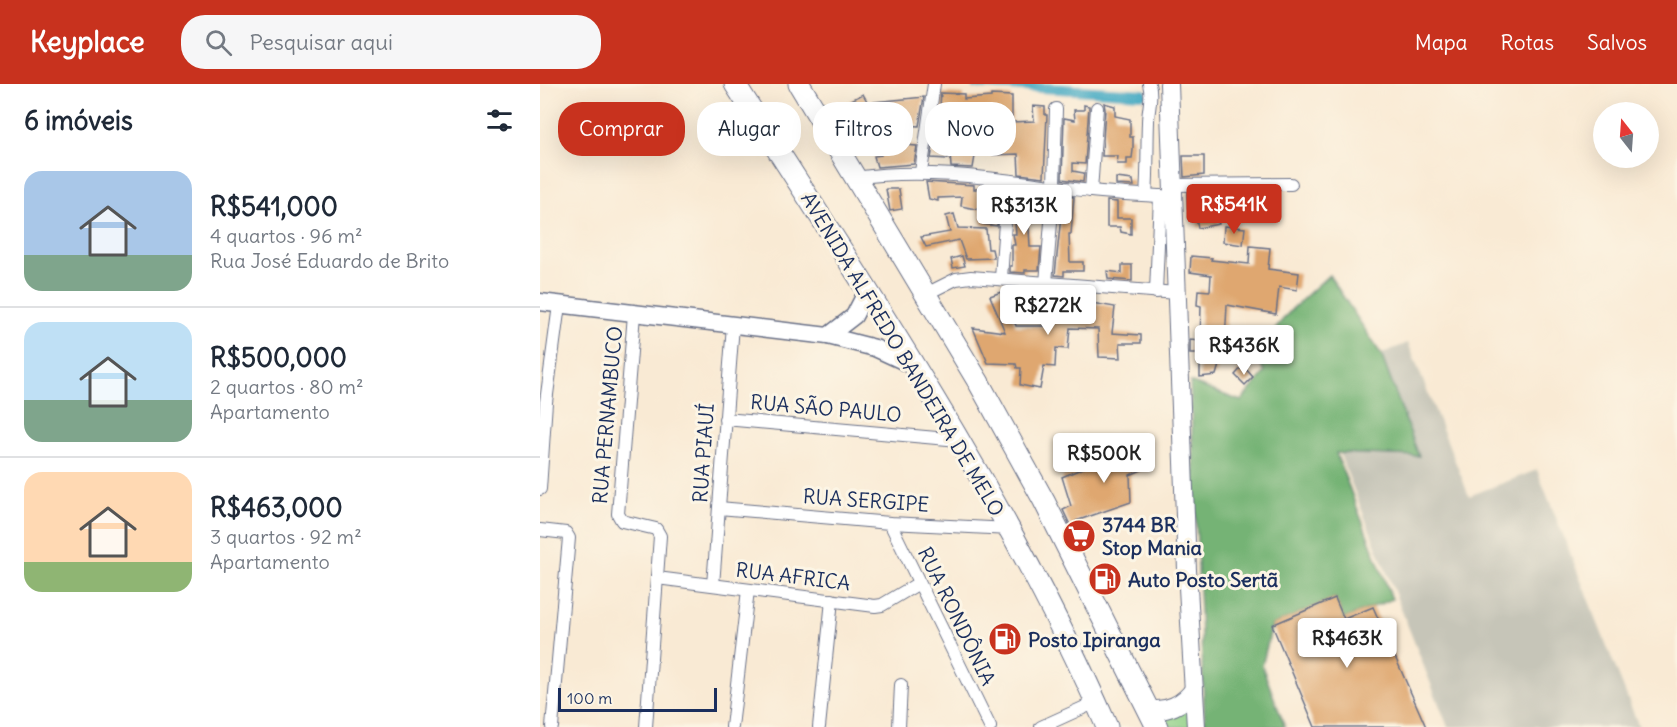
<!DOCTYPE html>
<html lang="pt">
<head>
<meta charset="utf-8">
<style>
  body { margin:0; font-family:Delius,sans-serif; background:#f6f6f7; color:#1f2937; height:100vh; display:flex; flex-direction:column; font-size:22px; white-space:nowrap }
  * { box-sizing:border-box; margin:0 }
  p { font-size:20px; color:#747a83 }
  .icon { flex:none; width:33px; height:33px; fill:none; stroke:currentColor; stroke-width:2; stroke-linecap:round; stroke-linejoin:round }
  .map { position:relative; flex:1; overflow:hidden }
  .details { display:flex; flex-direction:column; background:#fff; width:540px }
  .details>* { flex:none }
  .hud { position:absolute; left:18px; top:18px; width:570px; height:54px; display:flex; gap:12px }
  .needle { width:39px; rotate:343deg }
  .tools { position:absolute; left:1053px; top:18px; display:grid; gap:12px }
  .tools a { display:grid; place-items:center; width:66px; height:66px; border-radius:50%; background:#fff; box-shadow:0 6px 24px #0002; font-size:30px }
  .scale { position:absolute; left:18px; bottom:15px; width:159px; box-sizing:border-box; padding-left:6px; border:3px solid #1b2f5e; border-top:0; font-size:16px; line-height:21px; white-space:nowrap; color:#1b2f5e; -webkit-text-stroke:4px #fcf5e5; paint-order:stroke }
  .price { position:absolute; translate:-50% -51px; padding:0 14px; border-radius:6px; background:#fff; color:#222; font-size:20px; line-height:39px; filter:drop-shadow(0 2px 3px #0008) }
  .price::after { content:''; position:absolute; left:50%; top:36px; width:18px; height:14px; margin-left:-9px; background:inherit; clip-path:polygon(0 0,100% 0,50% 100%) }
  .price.current { background:#c8321e; color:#fff }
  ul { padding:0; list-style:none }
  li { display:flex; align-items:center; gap:18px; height:150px; padding:0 24px }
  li+li { border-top:2px solid #e0e1e3 }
  li span { display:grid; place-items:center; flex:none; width:168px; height:120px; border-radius:18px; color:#555 }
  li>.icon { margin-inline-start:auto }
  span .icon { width:72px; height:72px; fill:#fffc; stroke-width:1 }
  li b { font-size:26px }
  h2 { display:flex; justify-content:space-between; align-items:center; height:72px; padding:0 24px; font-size:26px }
  .chip { padding:0 21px; border-radius:24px; background:#fff; box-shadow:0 6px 24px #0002; font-size:21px; line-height:54px }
  .chip.current { background:#c8321e; color:#fff }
  header { display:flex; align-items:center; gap:36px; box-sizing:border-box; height:84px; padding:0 30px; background:#c8321e; color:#fff }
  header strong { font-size:28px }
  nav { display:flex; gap:33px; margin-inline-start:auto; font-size:21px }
  .search { width:420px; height:54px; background:#f6f6f7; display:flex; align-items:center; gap:15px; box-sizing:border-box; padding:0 21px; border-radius:24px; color:#747a83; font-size:22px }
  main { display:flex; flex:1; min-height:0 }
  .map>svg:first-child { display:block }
</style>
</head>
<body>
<header>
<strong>Keyplace</strong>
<div class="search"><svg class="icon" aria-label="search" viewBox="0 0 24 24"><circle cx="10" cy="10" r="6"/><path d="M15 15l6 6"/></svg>Pesquisar aqui</div>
<nav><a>Mapa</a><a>Rotas</a><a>Salvos</a></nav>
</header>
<main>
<section class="details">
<h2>6 imóveis<svg class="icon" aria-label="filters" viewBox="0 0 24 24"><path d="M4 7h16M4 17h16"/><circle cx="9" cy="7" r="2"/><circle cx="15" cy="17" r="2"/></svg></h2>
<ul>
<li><span style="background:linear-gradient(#a9c7e8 70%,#7fa58c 0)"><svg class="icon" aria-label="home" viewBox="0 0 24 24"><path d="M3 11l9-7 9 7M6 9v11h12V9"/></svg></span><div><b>R$541,000</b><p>4 quartos · 96 m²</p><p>Rua José Eduardo de Brito</p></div></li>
<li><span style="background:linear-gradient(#bfe0f5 65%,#7fa58c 0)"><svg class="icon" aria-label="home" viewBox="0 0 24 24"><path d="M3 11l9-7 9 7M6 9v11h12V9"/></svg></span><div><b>R$500,000</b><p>2 quartos · 80 m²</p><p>Apartamento</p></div></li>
<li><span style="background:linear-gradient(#ffd9b3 75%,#8fb573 0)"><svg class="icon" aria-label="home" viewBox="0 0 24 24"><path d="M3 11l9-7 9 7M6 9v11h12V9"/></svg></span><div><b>R$463,000</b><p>3 quartos · 92 m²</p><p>Apartamento</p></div></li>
</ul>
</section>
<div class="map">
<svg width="1137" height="643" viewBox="0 0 1137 643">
  <rect width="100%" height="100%" fill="#fcf5e5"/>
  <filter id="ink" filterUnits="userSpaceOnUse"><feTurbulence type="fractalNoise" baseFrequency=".0167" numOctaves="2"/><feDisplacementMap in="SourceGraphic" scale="12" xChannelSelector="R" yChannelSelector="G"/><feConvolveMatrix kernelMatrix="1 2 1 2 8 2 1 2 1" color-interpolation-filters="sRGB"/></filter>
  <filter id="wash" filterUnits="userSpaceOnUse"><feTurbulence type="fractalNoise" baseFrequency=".008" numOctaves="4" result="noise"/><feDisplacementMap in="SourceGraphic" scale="24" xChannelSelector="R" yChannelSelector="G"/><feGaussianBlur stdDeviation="1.35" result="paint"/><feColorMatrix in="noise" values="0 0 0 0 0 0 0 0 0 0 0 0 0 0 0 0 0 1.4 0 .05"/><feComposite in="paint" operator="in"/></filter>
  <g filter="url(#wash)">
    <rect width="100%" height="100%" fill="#f9ead4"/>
    <!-- industrial -->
    <polygon fill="#c6c5b8" points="868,259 929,412 997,386 1099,643 908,643 771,298"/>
    <!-- green -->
    <polygon fill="#90d188" stroke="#568073" stroke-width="1.5" points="649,616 651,643 624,643 619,632"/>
    <!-- forest -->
    <polygon fill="#74b374" stroke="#487169" stroke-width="1.5" points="789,191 841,270 879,372 796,369 852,515 804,535 795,514 732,541 722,582 745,643 665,643 650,298 701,317 725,288 714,269 752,225"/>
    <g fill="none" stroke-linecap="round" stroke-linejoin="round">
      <!-- canal -->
      <polyline stroke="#41a8c2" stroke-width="10" points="435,0 603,10"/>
    </g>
    <g id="blocks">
      <!-- building -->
      <g fill="#dfa770">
        <polygon points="401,9 424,10 424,15 451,13 451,11 472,12 472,38 494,37 493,22 505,23 505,31 507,31 504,93 479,90 478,70 453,71 451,53 434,53 434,49 410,49 408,35 399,35"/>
        <polygon points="323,10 334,30 306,45 296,24"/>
        <polygon points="384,13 379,42 363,41 364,61 377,62 374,80 337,83 334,72 341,71 339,60 356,56 355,24 334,21 334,18"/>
        <polygon points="564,19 575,22 575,32 590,35 590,53 593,53 593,66 592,74 587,74 587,80 577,80 578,72 562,72 565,25"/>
        <polygon points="544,21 549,22 545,80 533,79 533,87 544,89 543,98 522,95 524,34 535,36 534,26 544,26"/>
        <polygon points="394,57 411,59 408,75 391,74"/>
        <polygon points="410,69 435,72 433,84 411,83"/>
        <polygon points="643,72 664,72 664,91 644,93"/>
        <polygon points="576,94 593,96 594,102 576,101"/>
        <polygon points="386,98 434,101 434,105 449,105 449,107 459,109 457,142 442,140 440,126 421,122 422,113 398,114 398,117 389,115"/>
        <polygon points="346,105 359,105 362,125 350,127"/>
        <polygon points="476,107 493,109 493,127 490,126 489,144 490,163 501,163 499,186 485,186 485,189 470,188 470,182 472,182 472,161 475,161 473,150 476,150 474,127"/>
        <polygon points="647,109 659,109 660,124 648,125"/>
        <polygon points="523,112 534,113 531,150 529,150 530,178 543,178 543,187 524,187 524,192 515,191"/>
        <polygon points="567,117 577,118 577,134 591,134 591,150 581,148 580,143 567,143"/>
        <polygon points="674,124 679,140 658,144 655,129"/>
        <polygon points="414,130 418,144 446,145 448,165 452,165 454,174 426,175 419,156 386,163 381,153 410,148 406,132"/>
        <polygon points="684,142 705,144 703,161 683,158"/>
        <polygon points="710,162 730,164 728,185 759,189 757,206 739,203 736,230 687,221 685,258 713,259 704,270 682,271 676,291 660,293 660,270 650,270 650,256 660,257 661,222 657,221 658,206 670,207 671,191 650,188 651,172 672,174 671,176 709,180"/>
        <polygon points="422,172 425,182 413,184 411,175"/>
        <polygon points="582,181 592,181 592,197 568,195 567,187 582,189"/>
        <polygon points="464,207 476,242 509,242 511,220 507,219 506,208 523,210 523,214 575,223 572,249 601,251 601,259 580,259 581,274 559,273 558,245 530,244 528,265 516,264 515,283 504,282 500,305 480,301 481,284 477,284 476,280 448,279 433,244 465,248 450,212"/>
        <polygon points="703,282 713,293 705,301 695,291"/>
        <polygon points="607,357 613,381 590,391 591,418 536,437 539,442 532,445 523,426 531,422 522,393"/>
        <polygon points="795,514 804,535 833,523 886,643 775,643 732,541"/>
      </g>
    </g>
  </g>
  <g filter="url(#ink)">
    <use href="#blocks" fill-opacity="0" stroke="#697087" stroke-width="1.5"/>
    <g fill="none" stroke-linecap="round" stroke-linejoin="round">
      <!-- street casing -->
      <g stroke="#697087" stroke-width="14">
        <g id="street">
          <polyline points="381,88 394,0"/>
          <path d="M315,94C393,82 473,98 551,107C578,110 605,111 633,113"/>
          <polyline points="632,101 751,100"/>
          <polyline points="551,107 557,24"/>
          <path d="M606,111C608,86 607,63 608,38C608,25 613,13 609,0"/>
          <polyline points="461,194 468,97"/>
          <polyline points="506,199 514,102 516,25"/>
          <polyline points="616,208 620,112"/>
          <polyline points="386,210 416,195 431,193 637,209"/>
          <polyline points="94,230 78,430 82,437 116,445 120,452 106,643"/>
          <polyline points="185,335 419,356"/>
          <polyline points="0,405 6,318 19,221"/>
          <polyline points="179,424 350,439 470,445"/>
          <polyline points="350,439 450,643"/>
          <polyline points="0,446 26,449 29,454 12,643"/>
          <polyline points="117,494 335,522 342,521 379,499"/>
          <polyline points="173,501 193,241"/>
          <polyline points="192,643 208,506"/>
          <polyline points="279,643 292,516"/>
          <polyline points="359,643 361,601"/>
          <polyline points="501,643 556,618"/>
        </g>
      </g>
      <!-- secondary casing -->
      <g stroke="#697087" stroke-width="19">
        <g id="secondary">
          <polyline points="0,218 288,252 335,264 374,282"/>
          <polyline points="288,252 314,232 327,207"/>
        </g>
      </g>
      <!-- primary casing -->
      <g stroke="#697087" stroke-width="20">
        <g id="primary">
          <polyline points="629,0 647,486 656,643"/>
          <path d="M608,625C626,629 644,620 654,605"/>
        </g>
      </g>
      <!-- highway casing -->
      <g stroke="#697087" stroke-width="23">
        <g id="highway">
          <path d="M195,0C329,209 468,415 567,643"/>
          <polyline points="259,0 439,299 504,417 617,643"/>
        </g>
      </g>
      <!-- street -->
      <use href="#street" stroke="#fff" stroke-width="12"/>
      <!-- secondary -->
      <use href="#secondary" stroke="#fff" stroke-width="16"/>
      <!-- primary -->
      <use href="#primary" stroke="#fff" stroke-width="18"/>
      <!-- highway -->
      <use href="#highway" stroke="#fff" stroke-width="21"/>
    </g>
  </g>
  <!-- icons -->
  <defs>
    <g id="supermarket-disc" transform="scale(1.725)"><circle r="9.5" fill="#c8321e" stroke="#fcf5e5"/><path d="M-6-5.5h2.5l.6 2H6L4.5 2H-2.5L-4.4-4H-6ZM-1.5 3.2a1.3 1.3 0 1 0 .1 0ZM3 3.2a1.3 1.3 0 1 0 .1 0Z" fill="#fff"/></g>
    <g id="fuel-disc" transform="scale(1.725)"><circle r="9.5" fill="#c8321e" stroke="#fcf5e5"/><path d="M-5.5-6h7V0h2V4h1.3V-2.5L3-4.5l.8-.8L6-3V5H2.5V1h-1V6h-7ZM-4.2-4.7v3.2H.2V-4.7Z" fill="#fff"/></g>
  </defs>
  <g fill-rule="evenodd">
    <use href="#supermarket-disc" x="539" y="452"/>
    <use href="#fuel-disc" x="565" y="495"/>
    <use href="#fuel-disc" x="465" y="555"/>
  </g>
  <g text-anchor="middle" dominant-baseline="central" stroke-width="6" stroke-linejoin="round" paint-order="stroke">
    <!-- street labels -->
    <g font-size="20" fill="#1b2f5e" stroke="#fcf5e5">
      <text transform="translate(363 270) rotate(59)">AVENIDA ALFREDO BANDEIRA DE MELO</text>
      <text transform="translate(286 324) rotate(5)">RUA SÃO PAULO</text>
      <text transform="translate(67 331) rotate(-85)">RUA PERNAMBUCO</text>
      <text transform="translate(163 369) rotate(-86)">RUA PIAUÍ</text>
      <text transform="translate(326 416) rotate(4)">RUA SERGIPE</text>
      <text transform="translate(253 492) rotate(7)">RUA AFRICA</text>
      <text transform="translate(417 532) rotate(64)">RUA RONDÔNIA</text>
    </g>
    <!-- poi labels -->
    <g font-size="20" font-weight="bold" fill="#1b2f5e" stroke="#fcf5e5" text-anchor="start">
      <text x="562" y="440">3744 BR<tspan x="562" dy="23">Stop Mania</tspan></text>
      <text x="588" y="495">Auto Posto Sertã</text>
      <text x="488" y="555">Posto Ipiranga</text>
    </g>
  </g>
</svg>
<div class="tools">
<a><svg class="needle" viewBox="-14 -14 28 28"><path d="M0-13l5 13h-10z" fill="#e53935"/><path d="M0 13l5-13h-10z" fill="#747a83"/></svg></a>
</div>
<div class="scale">100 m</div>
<b class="price current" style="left:694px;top:151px">R$541K</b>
<b class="price" style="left:484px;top:152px">R$313K</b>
<b class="price" style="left:508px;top:252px">R$272K</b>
<b class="price" style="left:704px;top:292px">R$436K</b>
<b class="price" style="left:564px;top:400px">R$500K</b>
<b class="price" style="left:807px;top:585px">R$463K</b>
<div class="hud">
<a class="chip current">Comprar</a>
<a class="chip">Alugar</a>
<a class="chip">Filtros</a>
<a class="chip">Novo</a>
</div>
</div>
</main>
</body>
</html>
